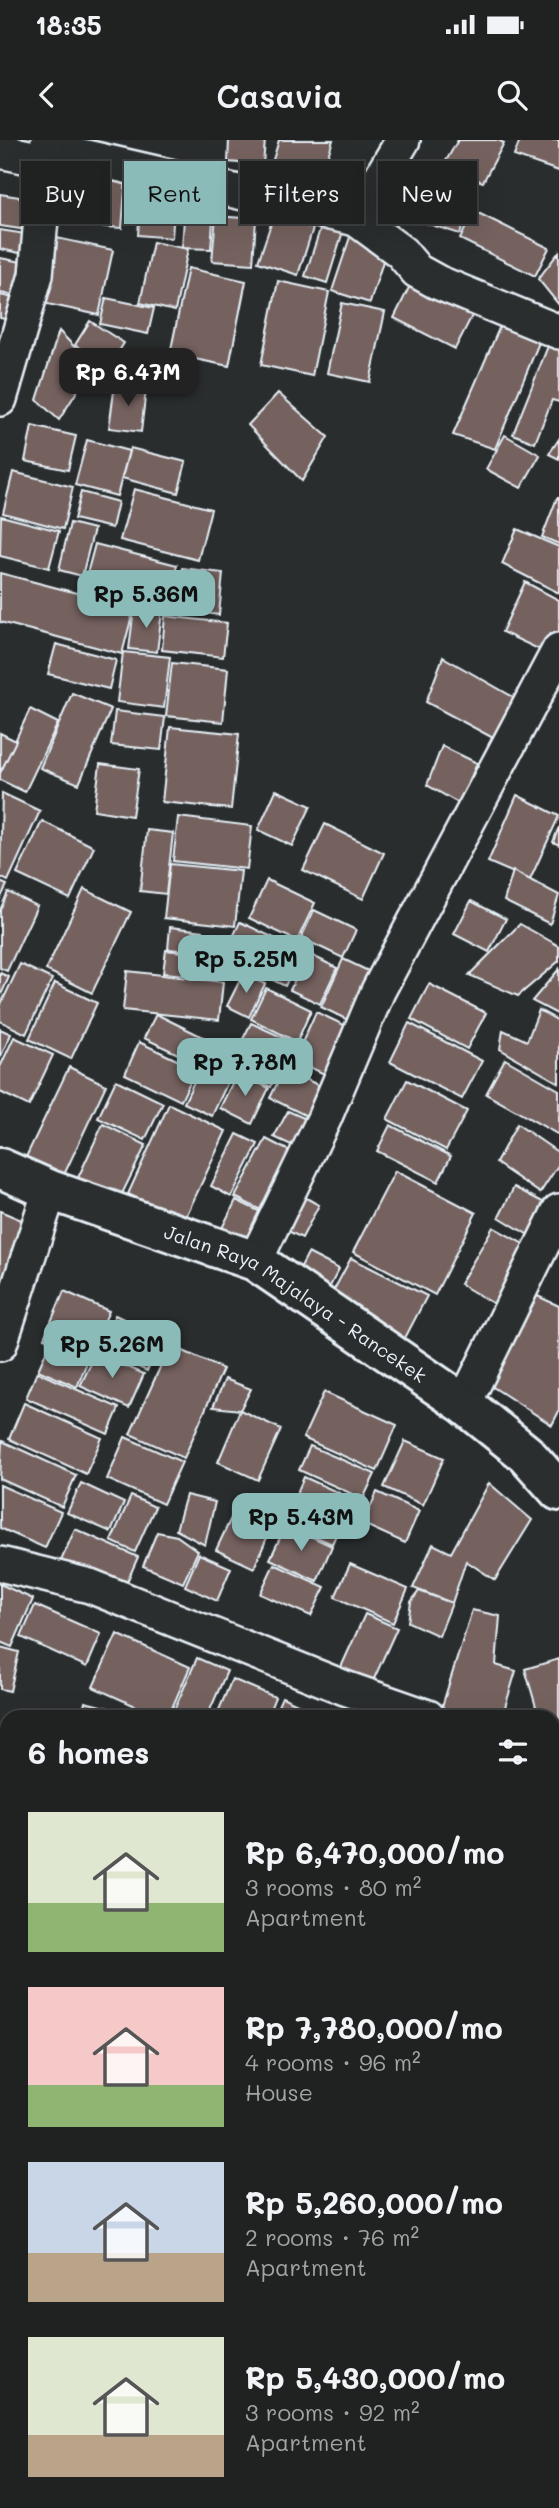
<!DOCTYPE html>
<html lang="en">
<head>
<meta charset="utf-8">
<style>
  body { margin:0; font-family:Mali,sans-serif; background:#282a2a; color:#f1f3f6; height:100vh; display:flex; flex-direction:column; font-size:26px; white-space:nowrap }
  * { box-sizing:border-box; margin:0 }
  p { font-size:23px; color:#a2a4a5 }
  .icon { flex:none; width:38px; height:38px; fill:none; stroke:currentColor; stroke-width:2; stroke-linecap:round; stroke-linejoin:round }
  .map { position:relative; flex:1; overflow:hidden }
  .side { position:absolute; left:0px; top:1570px; width:560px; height:800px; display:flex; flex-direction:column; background:#202222; border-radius:21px 21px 0 0; box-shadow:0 7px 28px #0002,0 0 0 2px #3d3f40 }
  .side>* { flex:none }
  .hud { position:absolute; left:21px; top:21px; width:518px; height:63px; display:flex; gap:14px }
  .price { position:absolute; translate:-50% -60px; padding:0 16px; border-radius:14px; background:#8bbbb9; color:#111; font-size:23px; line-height:46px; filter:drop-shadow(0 2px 4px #0008) }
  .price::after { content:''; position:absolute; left:50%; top:42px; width:21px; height:16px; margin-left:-10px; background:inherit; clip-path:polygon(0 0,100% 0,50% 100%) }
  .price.on { background:#222; color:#fff }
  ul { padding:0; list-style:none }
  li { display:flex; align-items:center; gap:21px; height:175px; padding:0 28px }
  li span { display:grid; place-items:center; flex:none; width:196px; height:140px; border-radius:0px; color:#555 }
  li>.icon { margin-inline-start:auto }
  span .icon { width:84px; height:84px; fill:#fffc; stroke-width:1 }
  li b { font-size:30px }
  h2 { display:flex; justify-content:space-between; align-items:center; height:84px; padding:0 28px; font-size:30px }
  .tag { padding:0 24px; border-radius:0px; background:#202222; box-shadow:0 7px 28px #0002,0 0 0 2px #3d3f40; font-size:24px; line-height:63px }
  .tag.on { background:#8bbbb9; color:#111 }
  .status { display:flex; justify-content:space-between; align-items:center; height:49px; padding:0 35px; background:#202222; direction:ltr }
  .status svg { height:19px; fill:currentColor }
  header { display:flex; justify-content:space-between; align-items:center; height:91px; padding:0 28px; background:#202222; font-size:32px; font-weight:600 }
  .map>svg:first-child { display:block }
</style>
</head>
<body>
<div class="status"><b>18:35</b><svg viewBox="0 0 49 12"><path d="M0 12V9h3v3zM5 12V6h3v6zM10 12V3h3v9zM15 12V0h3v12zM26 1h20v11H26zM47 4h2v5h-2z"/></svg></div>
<header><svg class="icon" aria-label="back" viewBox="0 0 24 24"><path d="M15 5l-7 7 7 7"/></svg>Casavia<svg class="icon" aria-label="search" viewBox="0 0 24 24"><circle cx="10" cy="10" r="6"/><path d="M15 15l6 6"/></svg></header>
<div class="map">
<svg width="559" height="2368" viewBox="0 0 559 2368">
  <rect width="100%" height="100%" fill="#2a2d2e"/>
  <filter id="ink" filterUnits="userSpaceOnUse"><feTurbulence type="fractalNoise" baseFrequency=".0143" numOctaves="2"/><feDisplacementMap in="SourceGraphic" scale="14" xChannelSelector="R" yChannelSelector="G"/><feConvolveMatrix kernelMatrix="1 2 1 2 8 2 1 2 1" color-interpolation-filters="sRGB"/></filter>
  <g filter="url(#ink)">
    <!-- building -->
    <g fill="#75625f" stroke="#e8f1f8" stroke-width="2">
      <polygon points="229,0 265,0 263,25 228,22"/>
      <polygon points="279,0 333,0 321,38 272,23"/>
      <polygon points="458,0 498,0 504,3 483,42 442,28"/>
      <polygon points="520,0 559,0 559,31 514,16"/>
      <polygon points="400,22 475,47 460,94 385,70"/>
      <polygon points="94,36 126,38 122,88 90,86"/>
      <polygon points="142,39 176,42 172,98 138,95"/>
      <polygon points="186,49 215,51 211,109 182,108"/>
      <polygon points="0,54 39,60 34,91 0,86"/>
      <polygon points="474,71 549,108 535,136 460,99"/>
      <polygon points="275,72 314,85 298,135 258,122"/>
      <polygon points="216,76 256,79 253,124 212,121"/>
      <polygon points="323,80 344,88 327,143 305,136"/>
      <polygon points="0,90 32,95 29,115 0,109"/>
      <polygon points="351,94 388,105 370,163 332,151"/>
      <polygon points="52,97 113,110 99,175 38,162"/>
      <polygon points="153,102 188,109 175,171 140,163"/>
      <polygon points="559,112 559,165 538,139"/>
      <polygon points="0,118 22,122 17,156 0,153"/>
      <polygon points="188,128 246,141 229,226 170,214"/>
      <polygon points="415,135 477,166 455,209 394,178"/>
      <polygon points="278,141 329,152 312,236 261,225"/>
      <polygon points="0,155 19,159 15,181 0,178"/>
      <polygon points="106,158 154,168 148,194 100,184"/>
      <polygon points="342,163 385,172 370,242 327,233"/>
      <polygon points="90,181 124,203 109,227 75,205"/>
      <polygon points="500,186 540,200 495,309 453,295"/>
      <polygon points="59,191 93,226 59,280 37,260"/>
      <polygon points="550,201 559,204 559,262 552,260 535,303 513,294"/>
      <polygon points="115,244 146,249 141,292 109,288"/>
      <polygon points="278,253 328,297 302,341 248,285"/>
      <polygon points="32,286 76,296 68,330 25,321"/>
      <polygon points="505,295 540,315 521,348 486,329"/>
      <polygon points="559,299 559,319 549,314"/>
      <polygon points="87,300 129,311 117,356 75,345"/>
      <polygon points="130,308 186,322 178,353 122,338"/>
      <polygon points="13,332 73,347 63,389 3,373"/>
      <polygon points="134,349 211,369 198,420 120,400"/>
      <polygon points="81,352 118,362 112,388 74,379"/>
      <polygon points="557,358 559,358 559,404 542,397"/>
      <polygon points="1,376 59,391 49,428 0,416"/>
      <polygon points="70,383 94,389 82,436 59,430"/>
      <polygon points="517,389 559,407 559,453 502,424"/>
      <polygon points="95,404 177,425 168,462 85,441"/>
      <polygon points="182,428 223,433 219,475 177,470"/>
      <polygon points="0,433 134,468 122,514 0,482"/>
      <polygon points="525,442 559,460 559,500 551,515 502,492"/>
      <polygon points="134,468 162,471 157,512 129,509"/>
      <polygon points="165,476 227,483 223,517 162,510"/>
      <polygon points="56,504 116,520 109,549 48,534"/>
      <polygon points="123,512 170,517 164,568 117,562"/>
      <polygon points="443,517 513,557 495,599 426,562"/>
      <polygon points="172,523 228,529 223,582 166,576"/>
      <polygon points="72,553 111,569 79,644 40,628"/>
      <polygon points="30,569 58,583 25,652 0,640 0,633"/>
      <polygon points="115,571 165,577 161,610 111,605"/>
      <polygon points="170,587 239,594 231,669 162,662"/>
      <polygon points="0,593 16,601 0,633"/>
      <polygon points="442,606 477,623 460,664 427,645"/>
      <polygon points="100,624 139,629 132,676 94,670"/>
      <polygon points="276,650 311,666 292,706 258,690"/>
      <polygon points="2,653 40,671 8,741 0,737"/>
      <polygon points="517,655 559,676 530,740 488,722"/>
      <polygon points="178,677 252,686 247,729 173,721"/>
      <polygon points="42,681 94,707 70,759 17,734"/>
      <polygon points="325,684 384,713 363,759 303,730"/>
      <polygon points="559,687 559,705 553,702"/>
      <polygon points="147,690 173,693 166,754 140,751"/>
      <polygon points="170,724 241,731 235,786 164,778"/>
      <polygon points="513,731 559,755 550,784 504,761"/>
      <polygon points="267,740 315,763 297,801 249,778"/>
      <polygon points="0,742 7,745 0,759"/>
      <polygon points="84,749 131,772 92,853 46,830"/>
      <polygon points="8,752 37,766 7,831 0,828 0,770"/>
      <polygon points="471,761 506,779 489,812 454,794"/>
      <polygon points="314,770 356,790 343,818 301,798"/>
      <polygon points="240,782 302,811 285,846 224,816"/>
      <polygon points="520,784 559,806 559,821 518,856 469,835"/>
      <polygon points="170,787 203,791 201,812 168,809"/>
      <polygon points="166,810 199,814 197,836 163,833"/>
      <polygon points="307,813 337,828 320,864 290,850"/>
      <polygon points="343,819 381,837 358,885 321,867"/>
      <polygon points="20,824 52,839 26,894 0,881 0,866"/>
      <polygon points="559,829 559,875 532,861"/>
      <polygon points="127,831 223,842 219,880 123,870"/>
      <polygon points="0,833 9,837 0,857"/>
      <polygon points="243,834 265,844 249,877 227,866"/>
      <polygon points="55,843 97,863 71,919 29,899"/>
      <polygon points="429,844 486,873 467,909 411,879"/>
      <polygon points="266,848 311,870 297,902 251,879"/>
      <polygon points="539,870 559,881 559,943 500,909 503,890 527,901"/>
      <polygon points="316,872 355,890 333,938 294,920"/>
      <polygon points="156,874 211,901 199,924 144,898"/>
      <polygon points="251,883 297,904 286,927 240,905"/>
      <polygon points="409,883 482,921 462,959 390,922"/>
      <polygon points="0,889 11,894 0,918"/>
      <polygon points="14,897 53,915 29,966 0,952 0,927"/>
      <polygon points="139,902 196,929 181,961 125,934"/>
      <polygon points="212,903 240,916 212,976 184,963"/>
      <polygon points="248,910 281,926 271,947 238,932"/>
      <polygon points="505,919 559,950 559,995 486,954"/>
      <polygon points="69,927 106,945 63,1037 25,1019"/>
      <polygon points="284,929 333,952 319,982 270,958"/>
      <polygon points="237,933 269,948 252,984 220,968"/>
      <polygon points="116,940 163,963 145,1000 98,978"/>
      <polygon points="407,940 467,971 446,1010 387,979"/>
      <polygon points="169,964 226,991 184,1081 128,1054"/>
      <polygon points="288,971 315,983 302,1010 274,997"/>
      <polygon points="103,984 146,1005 118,1062 76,1042"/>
      <polygon points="517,984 559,1013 559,1024 540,1053 496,1023"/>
      <polygon points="390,985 451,1016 438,1042 377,1011"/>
      <polygon points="237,994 258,1004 231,1057 211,1046"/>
      <polygon points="266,999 303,1018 273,1076 235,1057"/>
      <polygon points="395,1031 476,1073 435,1155 353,1112"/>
      <polygon points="514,1047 554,1068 535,1099 499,1077"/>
      <polygon points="297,1053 319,1065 302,1098 280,1087"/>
      <polygon points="236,1060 269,1076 248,1116 216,1100"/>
      <polygon points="0,1071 36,1086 0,1162"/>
      <polygon points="493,1087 527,1106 508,1172 460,1144"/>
      <polygon points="308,1113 339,1129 324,1158 293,1142"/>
      <polygon points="351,1118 427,1156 404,1200 328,1161"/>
      <polygon points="64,1151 109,1171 88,1218 44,1198"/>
      <polygon points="531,1153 559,1166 559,1271 552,1285 485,1242"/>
      <polygon points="115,1175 162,1197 147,1231 100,1210"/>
      <polygon points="49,1205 87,1222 77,1247 38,1230"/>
      <polygon points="170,1205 223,1229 184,1318 130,1294"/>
      <polygon points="96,1213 144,1234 129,1268 80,1246"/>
      <polygon points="37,1232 119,1268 108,1294 26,1258"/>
      <polygon points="225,1239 251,1249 240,1270 213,1267"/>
      <polygon points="324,1252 397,1285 377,1331 303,1298"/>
      <polygon points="24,1263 102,1298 86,1334 9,1299"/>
      <polygon points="240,1270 281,1289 258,1340 218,1322"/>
      <polygon points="125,1297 182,1322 163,1364 107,1339"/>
      <polygon points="2,1301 76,1335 62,1367 0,1339"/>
      <polygon points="405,1301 444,1318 423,1365 384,1347"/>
      <polygon points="310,1306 375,1334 363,1359 299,1330"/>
      <polygon points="304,1337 352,1359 332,1404 284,1382"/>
      <polygon points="81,1343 124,1363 111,1392 67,1373"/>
      <polygon points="489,1343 532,1380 495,1440 466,1421 452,1463 413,1448 433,1404 451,1413"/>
      <polygon points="0,1345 61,1372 45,1408 0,1388"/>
      <polygon points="377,1352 419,1371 405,1403 363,1384"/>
      <polygon points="186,1355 215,1362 205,1405 176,1390"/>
      <polygon points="131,1356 155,1367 135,1412 111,1401"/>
      <polygon points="232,1376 269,1393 254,1428 216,1410"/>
      <polygon points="286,1385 332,1406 317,1441 270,1419"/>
      <polygon points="75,1389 138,1417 123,1451 60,1423"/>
      <polygon points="157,1392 177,1396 198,1411 183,1443 143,1426"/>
      <polygon points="199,1414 231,1428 217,1461 185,1446"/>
      <polygon points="274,1424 325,1447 311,1476 260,1454"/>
      <polygon points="350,1424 408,1449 393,1483 335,1457"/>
      <polygon points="0,1444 33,1459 12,1507 0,1502"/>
      <polygon points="419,1451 452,1463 439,1496 408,1482 411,1462"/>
      <polygon points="35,1465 101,1494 87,1527 21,1497"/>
      <polygon points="472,1470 500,1476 496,1525 516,1531 502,1577 449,1577 440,1573"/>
      <polygon points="365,1474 397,1488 369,1550 337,1536"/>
      <polygon points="117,1494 190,1527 168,1577 160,1577 93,1547"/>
      <polygon points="0,1507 19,1512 10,1551 0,1549"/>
      <polygon points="197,1518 227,1531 207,1577 171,1577"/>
      <polygon points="559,1519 559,1604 553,1606 553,1577 539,1577 525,1529"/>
      <polygon points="232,1539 275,1557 267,1577 216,1577"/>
      <polygon points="282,1557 326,1577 273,1577"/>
      <polygon points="85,1562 137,1575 137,1577 82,1577"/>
      <rect x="553" y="1687" width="6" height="70"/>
      <rect x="553" y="1765" width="6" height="58"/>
      <polygon points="553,1835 559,1836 559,1895 553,1894"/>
      <polygon points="553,1956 559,1957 559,2022 553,2021"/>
      <polygon points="0,1964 7,1966 7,1999 0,1998"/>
      <polygon points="553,2090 559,2090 559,2161 553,2160"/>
      <polygon points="553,2210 559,2211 559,2281 553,2280"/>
      <polygon points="555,2287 559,2287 559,2309 553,2308"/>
      <polygon points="556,2321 559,2322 559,2341 554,2340"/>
      <polygon points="553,2351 559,2353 559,2368 537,2368 539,2362 553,2362"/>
      <polygon points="163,2362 198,2362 194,2368 160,2368"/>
      <polygon points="224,2362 241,2362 238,2368"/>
      <polygon points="330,2362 334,2362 352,2368 327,2368"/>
      <polygon points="453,2362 519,2362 517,2368 474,2368"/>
    </g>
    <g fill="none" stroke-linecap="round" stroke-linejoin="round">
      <!-- street casing -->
      <g stroke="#e8f1f8" stroke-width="38">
        <g id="street">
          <polyline points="47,8 356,79 403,0"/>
          <polyline points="0,11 47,21"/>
          <polyline points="356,79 401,112 417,131 437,142 559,192"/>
          <polyline points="0,259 36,135 48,0"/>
          <polyline points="255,1121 324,979 378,851 559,510"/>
          <polyline points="0,1204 50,1050"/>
          <polyline points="464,1264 559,1071"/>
          <polyline points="0,1424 90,1446 345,1548 428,1577"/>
          <polyline points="553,1615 559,1617"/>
          <polyline points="553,2167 559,2168"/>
          <polyline points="0,2300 7,2305"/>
          <polyline points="0,2353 7,2339"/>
          <polyline points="102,2362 111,2368"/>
        </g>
      </g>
      <!-- secondary casing -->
      <g stroke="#e8f1f8" stroke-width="44">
        <g id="secondary">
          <path id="s1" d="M0,1028L50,1050L255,1121L464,1264L526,1314L559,1351"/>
        </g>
      </g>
      <!-- street -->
      <use href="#street" stroke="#2a2d2e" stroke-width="33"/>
      <!-- secondary -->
      <use href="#secondary" stroke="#2a2d2e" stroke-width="38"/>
    </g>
  </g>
  <g text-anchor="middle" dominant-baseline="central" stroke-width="5" stroke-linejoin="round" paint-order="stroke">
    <!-- street labels -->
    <g font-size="19" fill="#e8f1f8" stroke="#2a2d2e">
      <text stroke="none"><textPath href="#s1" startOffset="327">Jalan Raya Majalaya - Rancekek</textPath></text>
    </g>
  </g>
</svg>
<b class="price on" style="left:128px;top:268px">Rp 6.47M</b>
<b class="price" style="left:146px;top:490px">Rp 5.36M</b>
<b class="price" style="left:246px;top:855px">Rp 5.25M</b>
<b class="price" style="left:245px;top:958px">Rp 7.78M</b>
<b class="price" style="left:112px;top:1240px">Rp 5.26M</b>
<b class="price" style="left:301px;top:1413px">Rp 5.43M</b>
<div class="hud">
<a class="tag">Buy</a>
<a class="tag on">Rent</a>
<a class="tag">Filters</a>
<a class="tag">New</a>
</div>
<section class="side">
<h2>6 homes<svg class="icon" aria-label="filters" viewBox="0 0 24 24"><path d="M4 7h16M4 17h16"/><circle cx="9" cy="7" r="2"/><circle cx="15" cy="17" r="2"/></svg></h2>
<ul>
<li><span style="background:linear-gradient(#dfe7d0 65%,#8fb573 0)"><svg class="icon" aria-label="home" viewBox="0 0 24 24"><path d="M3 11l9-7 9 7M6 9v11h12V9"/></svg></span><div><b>Rp 6,470,000/mo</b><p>3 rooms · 80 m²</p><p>Apartment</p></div></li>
<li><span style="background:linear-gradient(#f6c9c9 70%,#8fb573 0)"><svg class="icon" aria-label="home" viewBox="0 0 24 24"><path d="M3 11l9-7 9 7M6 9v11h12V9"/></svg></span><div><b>Rp 7,780,000/mo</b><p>4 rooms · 96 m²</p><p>House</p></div></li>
<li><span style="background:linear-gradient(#c9d6e8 65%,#b9a48a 0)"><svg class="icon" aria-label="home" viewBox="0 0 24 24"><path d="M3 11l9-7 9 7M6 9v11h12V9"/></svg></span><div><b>Rp 5,260,000/mo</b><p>2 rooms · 76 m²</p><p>Apartment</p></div></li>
<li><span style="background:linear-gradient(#dfe7d0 70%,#b9a48a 0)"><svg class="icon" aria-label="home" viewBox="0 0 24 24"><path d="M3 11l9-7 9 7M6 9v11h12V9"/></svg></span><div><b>Rp 5,430,000/mo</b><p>3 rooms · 92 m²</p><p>Apartment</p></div></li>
</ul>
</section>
</div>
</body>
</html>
